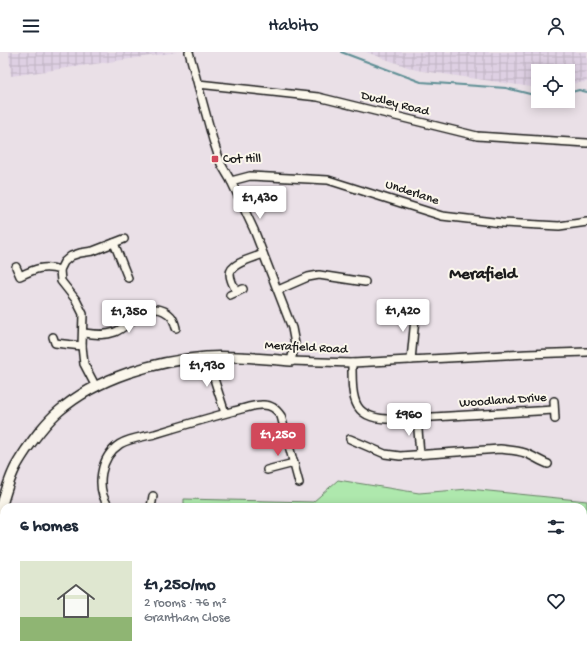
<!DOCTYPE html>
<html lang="en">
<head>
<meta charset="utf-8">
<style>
  body { margin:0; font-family:"Gochi Hand",sans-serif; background:#f6f6f7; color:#1f2937; height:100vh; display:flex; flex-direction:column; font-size:15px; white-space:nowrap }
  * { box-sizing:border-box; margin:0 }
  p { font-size:13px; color:#747a83 }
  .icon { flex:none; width:22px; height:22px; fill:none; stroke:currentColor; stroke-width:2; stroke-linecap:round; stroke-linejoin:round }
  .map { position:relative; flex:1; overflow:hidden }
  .sheet { position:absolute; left:0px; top:451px; width:587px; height:156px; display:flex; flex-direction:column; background:#fff; border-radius:12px 12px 0 0; box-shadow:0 2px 10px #0003 }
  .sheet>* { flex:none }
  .buttons { position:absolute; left:531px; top:12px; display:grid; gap:8px }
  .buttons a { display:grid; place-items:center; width:44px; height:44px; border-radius:0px; background:#fff; box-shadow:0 2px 10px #0003; font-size:20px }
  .price { position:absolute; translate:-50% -34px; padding:0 9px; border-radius:4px; background:#fff; color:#222; font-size:13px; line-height:26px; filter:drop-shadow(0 1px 2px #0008) }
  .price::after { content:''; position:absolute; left:50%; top:24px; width:12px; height:9px; margin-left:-6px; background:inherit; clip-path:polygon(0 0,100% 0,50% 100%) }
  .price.active { background:#d1495b; color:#fff }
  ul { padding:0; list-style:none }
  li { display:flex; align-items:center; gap:12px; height:100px; padding:0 20px }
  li+li { border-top:1px solid #e0e1e3 }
  li span { display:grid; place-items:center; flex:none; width:112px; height:80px; border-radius:0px; color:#555 }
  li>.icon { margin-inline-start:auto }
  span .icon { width:48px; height:48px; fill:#fffc; stroke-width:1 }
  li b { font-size:17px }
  h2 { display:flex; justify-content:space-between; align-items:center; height:48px; padding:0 20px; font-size:17px }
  header { display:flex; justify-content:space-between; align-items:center; height:52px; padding:0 20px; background:#fff; font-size:18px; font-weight:600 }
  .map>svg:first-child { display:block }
</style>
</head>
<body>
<header><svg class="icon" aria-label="menu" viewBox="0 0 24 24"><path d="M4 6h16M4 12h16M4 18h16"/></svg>Habito<svg class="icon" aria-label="person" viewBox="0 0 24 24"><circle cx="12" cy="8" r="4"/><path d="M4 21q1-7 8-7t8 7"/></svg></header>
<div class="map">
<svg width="587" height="607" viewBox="0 0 587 607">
  <defs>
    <pattern id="industrial-grid" width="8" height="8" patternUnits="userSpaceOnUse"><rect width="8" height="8" fill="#ded0e3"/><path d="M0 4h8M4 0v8" fill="none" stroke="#beb2c2"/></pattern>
    <pattern id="forest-firs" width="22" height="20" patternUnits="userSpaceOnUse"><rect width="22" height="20" fill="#aee8ad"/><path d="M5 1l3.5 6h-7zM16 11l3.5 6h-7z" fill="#95c694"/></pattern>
  </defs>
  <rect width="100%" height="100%" fill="#eae0e7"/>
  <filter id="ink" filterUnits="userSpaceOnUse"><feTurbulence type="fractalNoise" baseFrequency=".025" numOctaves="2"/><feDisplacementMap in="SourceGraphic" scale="8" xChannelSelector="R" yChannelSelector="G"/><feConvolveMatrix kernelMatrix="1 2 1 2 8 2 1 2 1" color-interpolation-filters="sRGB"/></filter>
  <g filter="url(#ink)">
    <!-- industrial -->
    <g fill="url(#industrial-grid)">
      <polygon points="9,0 178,0 11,24"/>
      <polygon points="366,0 587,0 587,30 568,32 568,19 538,19 538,36 416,18"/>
    </g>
    <!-- grass -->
    <polygon fill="#aee8ad" stroke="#658264" points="338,428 419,441 469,437 587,449 587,583 583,583 583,455 184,455 184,447 313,450"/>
    <!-- forest -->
    <polygon fill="url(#forest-firs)" stroke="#658264" points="583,591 587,592 587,607 66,607 63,603 583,603"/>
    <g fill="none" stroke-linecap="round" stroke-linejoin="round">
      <!-- stream -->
      <g stroke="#5f8f95" stroke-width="2">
        <polyline points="341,0 421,30 506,36 538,44"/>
        <polyline points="568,41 579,38 587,40"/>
      </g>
      <!-- street casing -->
      <g stroke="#1c1c1c" stroke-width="10">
        <g id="street">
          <polyline points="189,0 213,88 221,112 231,129 254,178 292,276 295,292 291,309 352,311 527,302 587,300"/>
          <polyline points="198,32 318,45 477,84 587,91"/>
          <polyline points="231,129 250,124 328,128 442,164 502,171 559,174 587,170"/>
          <polyline points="114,191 128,226"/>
          <path d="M16,215L20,224C35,217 43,213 60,218"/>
          <polyline points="278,238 308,225 319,223 365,230"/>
          <path d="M237,240C234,235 230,228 230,222C230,211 254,206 263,202"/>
          <polyline points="230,243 243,237"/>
          <polyline points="410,255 424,257"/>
          <path d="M84,281C94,282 104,284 115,280C130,274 146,250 164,259C172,263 174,268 176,276"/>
          <polyline points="53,285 55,291 82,294"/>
          <polyline points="207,305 225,361"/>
          <polyline points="411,308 416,256"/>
          <path d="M352,311C352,350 352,369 398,367L554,358"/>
          <polyline points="96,335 84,312 82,294 83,262 76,248 61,229 60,218 64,210 71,204 80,201 93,199 124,187"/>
          <polyline points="554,349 555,367"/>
          <polyline points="417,366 420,402"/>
          <path d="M350,387L385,402L400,404L500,397C508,398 517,398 525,401C533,404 540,409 548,412"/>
          <polyline points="267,418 294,411"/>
          <path d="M109,455C95,436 100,405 120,392C130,386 143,385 155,382C181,374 208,366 234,359C243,357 253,353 261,353C271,352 276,357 281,364L299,431"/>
          <polyline points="151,455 153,444"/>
        </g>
      </g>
      <!-- secondary casing -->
      <g stroke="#1c1c1c" stroke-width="12">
        <g id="secondary">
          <path d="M0,460C4,445 8,430 15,416C18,410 22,404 26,398C36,384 46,370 59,359C98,325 156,309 206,305C234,303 263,307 291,309"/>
          <polyline points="0,516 4,535"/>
          <polyline points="44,603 47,607"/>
        </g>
      </g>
      <!-- highway casing -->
      <g stroke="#1c1c1c" stroke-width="15">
        <g id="highway">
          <polyline points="0,590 4,596"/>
          <polyline points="9,603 12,607"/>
        </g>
      </g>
      <!-- street -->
      <use href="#street" stroke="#fbf7ec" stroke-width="7"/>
      <!-- secondary -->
      <use href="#secondary" stroke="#fbf7ec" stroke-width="9"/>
      <!-- highway -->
      <use href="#highway" stroke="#fbf7ec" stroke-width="12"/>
    </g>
  </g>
  <!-- markers -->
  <rect fill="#d1495b" stroke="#fbf7ec" stroke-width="1.5" x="211" y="103" width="8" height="8" rx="2"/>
  <g text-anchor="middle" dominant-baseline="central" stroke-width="4" stroke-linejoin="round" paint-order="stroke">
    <!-- street labels -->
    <g font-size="13" fill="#1c1c1c" stroke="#fbf7ec">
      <text transform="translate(395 52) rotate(14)">Dudley Road</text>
      <text transform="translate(412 141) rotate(18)">Underlane</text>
      <text transform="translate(306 296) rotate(3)">Merafield Road</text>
      <text transform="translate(503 349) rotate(-4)">Woodland Drive</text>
    </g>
    <!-- poi labels -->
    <g font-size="13" fill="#1c1c1c" stroke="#fbf7ec" text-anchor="start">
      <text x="223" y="107">Cot Hill</text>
    </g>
    <!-- district labels -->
    <g font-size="17" font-weight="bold" fill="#1c1c1c" stroke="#fbf7ec">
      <text x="483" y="223">Merafield</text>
    </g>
  </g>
</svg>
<div class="buttons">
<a><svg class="icon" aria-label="locate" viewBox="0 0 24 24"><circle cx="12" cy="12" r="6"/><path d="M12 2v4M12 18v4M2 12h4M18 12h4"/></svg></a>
</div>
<b class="price" style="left:260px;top:168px">£1,430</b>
<b class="price" style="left:403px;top:281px">£1,420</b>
<b class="price" style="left:129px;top:282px">£1,350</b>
<b class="price" style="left:207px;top:336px">£1,930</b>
<b class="price" style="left:409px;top:385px">£960</b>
<b class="price active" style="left:278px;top:405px">£1,250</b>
<section class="sheet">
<h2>6 homes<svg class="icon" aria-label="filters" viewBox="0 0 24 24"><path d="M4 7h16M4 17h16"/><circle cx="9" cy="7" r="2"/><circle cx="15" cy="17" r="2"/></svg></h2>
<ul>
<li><span style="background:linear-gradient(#dfe7d0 70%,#8fb573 0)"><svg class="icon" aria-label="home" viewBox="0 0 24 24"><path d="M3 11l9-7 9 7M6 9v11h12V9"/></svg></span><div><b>£1,250/mo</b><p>2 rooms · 76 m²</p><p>Grantham Close</p></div><svg class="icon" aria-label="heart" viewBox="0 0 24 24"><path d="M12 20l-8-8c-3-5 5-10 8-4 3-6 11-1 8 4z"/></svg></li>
</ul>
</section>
</div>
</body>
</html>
